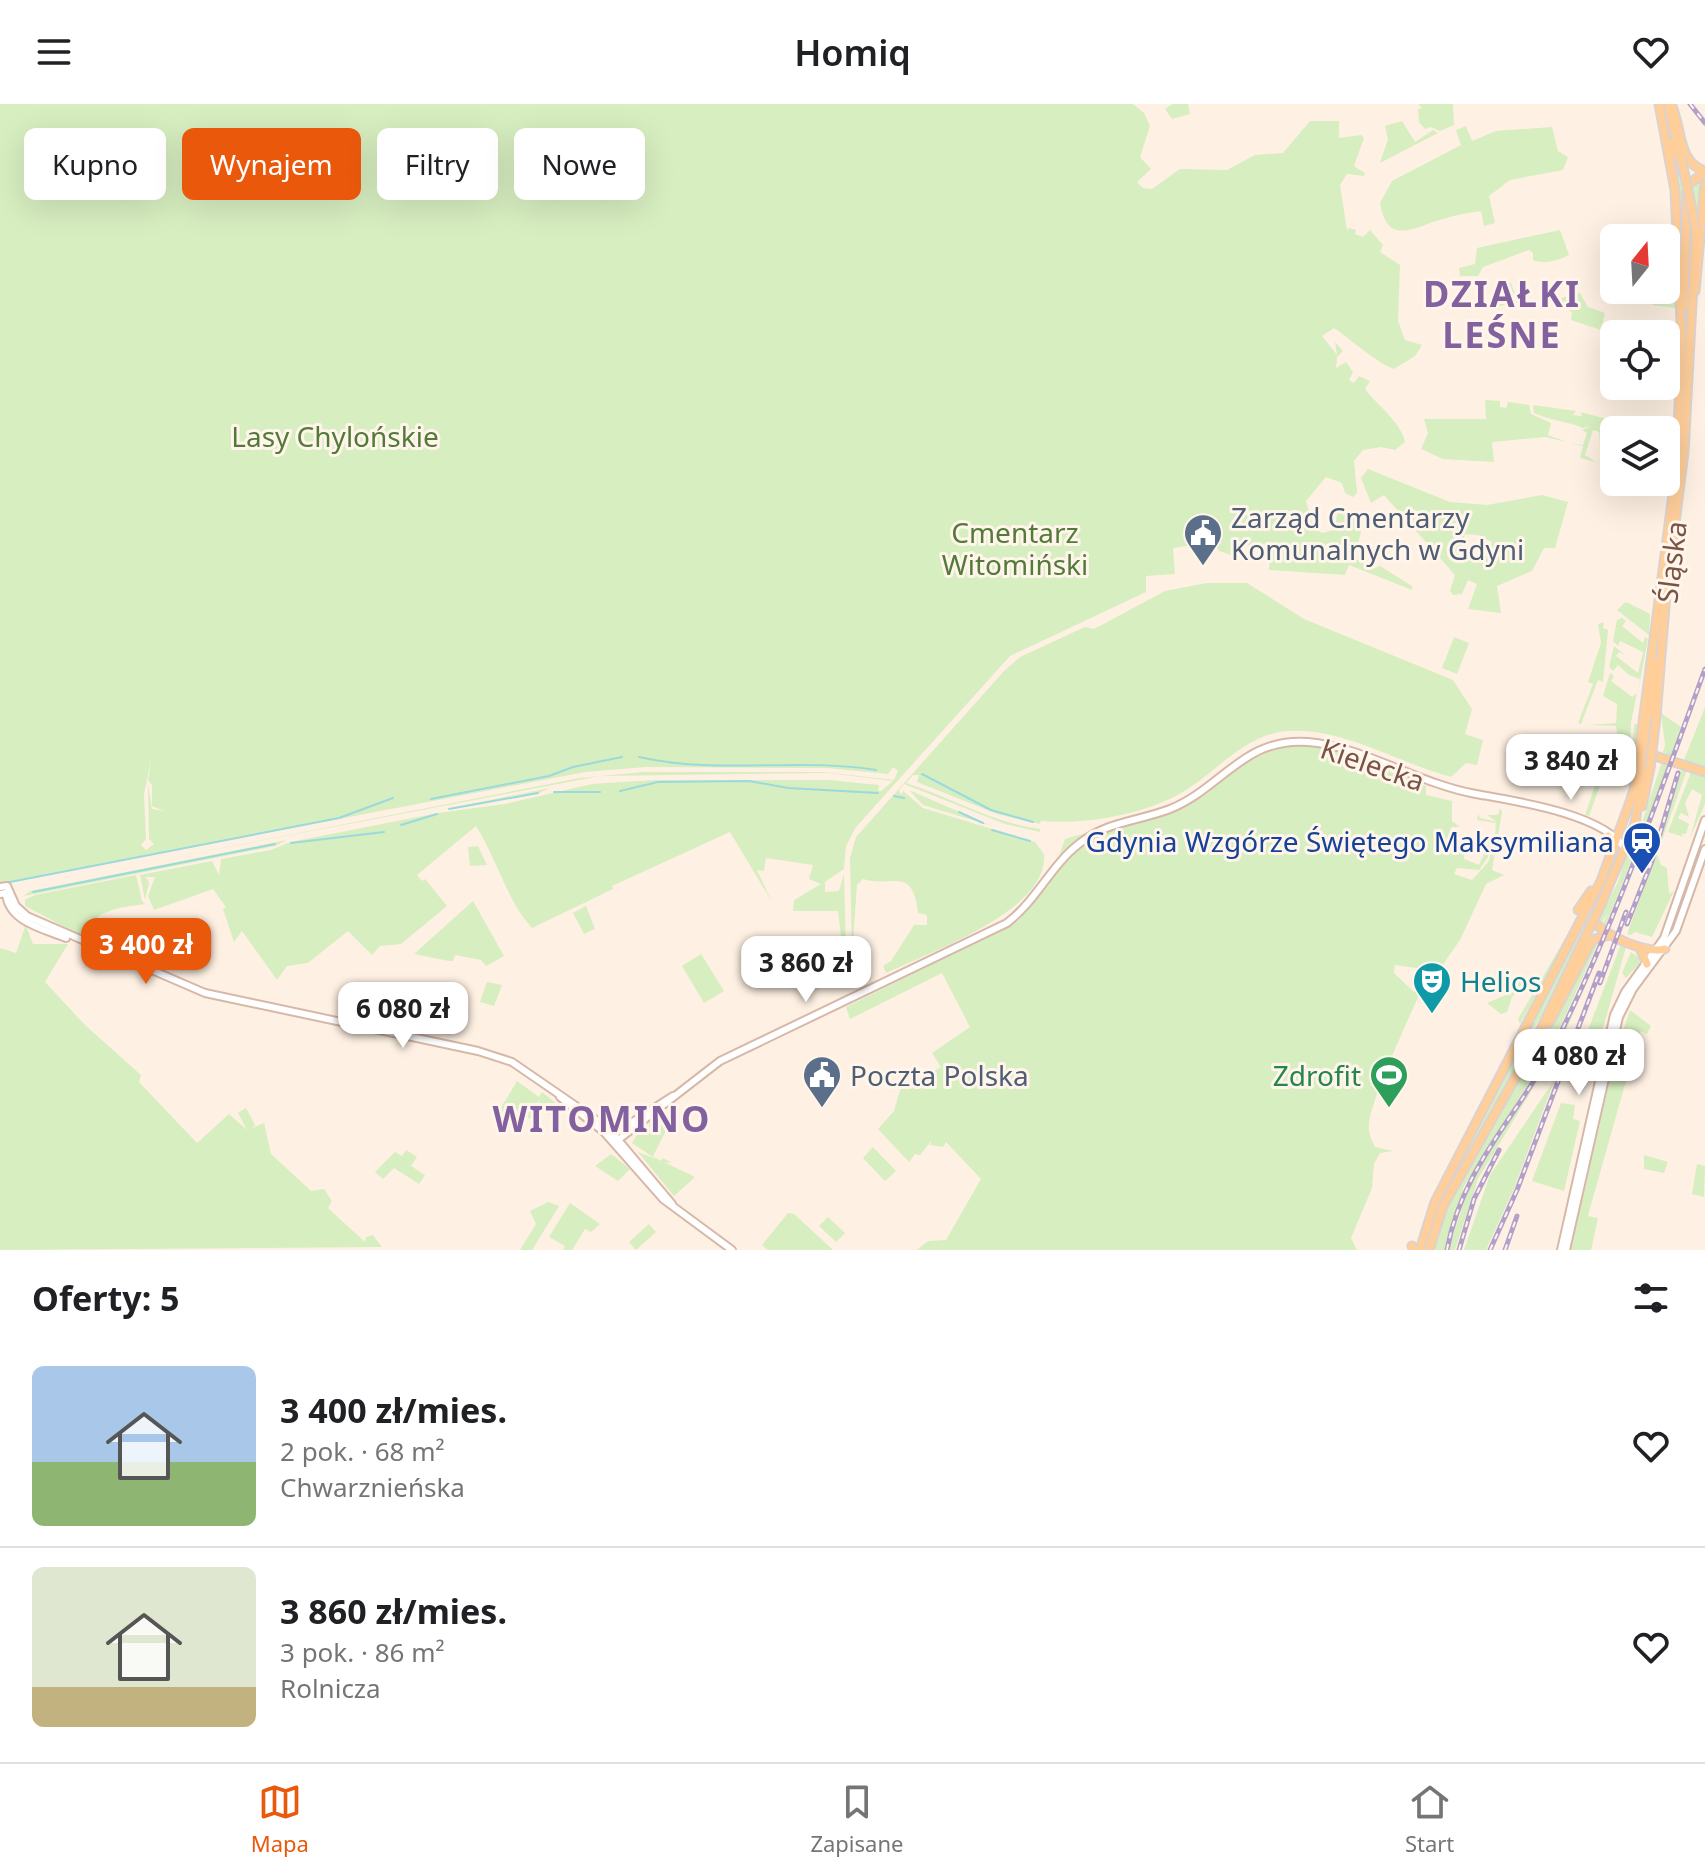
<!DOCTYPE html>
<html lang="pl">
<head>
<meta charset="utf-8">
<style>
  body { margin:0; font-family:"Noto Sans",sans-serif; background:#f6f6f6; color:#202124; height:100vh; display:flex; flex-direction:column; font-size:30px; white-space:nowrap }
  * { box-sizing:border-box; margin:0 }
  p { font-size:26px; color:#757577 }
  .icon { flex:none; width:44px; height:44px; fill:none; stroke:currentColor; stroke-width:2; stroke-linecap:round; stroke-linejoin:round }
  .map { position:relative; height:1146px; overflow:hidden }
  .panel { display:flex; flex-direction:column; background:#fff; flex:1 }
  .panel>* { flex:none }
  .top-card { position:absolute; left:24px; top:24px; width:800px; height:72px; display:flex; gap:16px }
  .needle { width:52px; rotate:18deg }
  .controls { position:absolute; left:1600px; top:120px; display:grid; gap:16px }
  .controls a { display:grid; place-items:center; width:80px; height:80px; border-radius:12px; background:#fff; box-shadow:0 8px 32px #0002; font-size:40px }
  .price { position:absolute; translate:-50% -68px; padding:0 18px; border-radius:16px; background:#fff; color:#222; font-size:26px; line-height:52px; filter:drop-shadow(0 2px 4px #0008) }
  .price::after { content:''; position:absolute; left:50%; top:48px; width:24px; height:18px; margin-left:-12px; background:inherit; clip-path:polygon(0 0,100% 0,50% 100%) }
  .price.selected { background:#ea580c; color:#fff }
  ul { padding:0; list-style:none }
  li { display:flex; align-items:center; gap:24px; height:200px; padding:0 32px }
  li+li { border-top:2px solid #e0e0e0 }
  li span { display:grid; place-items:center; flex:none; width:224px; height:160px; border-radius:12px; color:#555 }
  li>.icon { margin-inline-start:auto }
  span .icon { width:96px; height:96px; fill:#fffc; stroke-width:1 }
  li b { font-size:34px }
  h2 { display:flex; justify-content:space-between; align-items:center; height:96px; padding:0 32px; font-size:34px }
  .chip { padding:0 28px; border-radius:12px; background:#fff; box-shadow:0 8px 32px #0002; font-size:28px; line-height:72px }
  .chip.selected { background:#ea580c; color:#fff }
  header { display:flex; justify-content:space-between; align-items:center; height:104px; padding:0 32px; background:#fff; font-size:36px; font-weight:600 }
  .tabs { display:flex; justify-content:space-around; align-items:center; height:112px; border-top:2px solid #e0e0e0; background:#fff; font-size:22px; color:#757577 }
  .tabs a { display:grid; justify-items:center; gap:4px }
  .tabs .selected { color:#ea580c }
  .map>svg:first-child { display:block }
</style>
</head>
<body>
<header><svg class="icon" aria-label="menu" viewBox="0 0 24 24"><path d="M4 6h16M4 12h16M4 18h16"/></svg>Homiq<svg class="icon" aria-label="heart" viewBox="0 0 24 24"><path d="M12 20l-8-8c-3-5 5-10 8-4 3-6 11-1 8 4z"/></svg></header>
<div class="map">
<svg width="1705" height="1146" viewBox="0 0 1705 1146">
  <rect width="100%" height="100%" fill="#fef1e3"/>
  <!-- green -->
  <g fill="#d7eec0" fill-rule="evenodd">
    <path d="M0,0H1133L1144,9L1150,22L1140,53L1151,65L1137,78L1143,84L1152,85L1180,65L1227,66L1255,51L1283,49L1310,17H1339V34L1361,31L1364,34L1354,62L1365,69L1364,72L1347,70L1340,81L1347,127L1349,124L1356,126L1355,130L1363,133L1370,126L1383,141L1380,148L1400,161L1398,217L1405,236L1422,241L1415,252L1394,265C1375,258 1352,236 1334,224L1322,232L1337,251L1335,238L1343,247L1337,253L1336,264L1346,258L1353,268L1349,276L1354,279L1359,272L1370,277L1365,285C1376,300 1401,318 1405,338L1395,346L1381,343L1363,346L1354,357L1357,389L1353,393L1345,389L1342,379L1326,373L1306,397L1313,423L1322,429L1334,426L1338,406L1356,407L1362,423L1355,454L1375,464L1380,462L1412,482V486L1349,461L1345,471L1269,466L1270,451L1259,443L1244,441L1234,452L1219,447L1214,438L1173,444L1175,470L1146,472V488L1010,552L856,723L846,742L844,765L825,778V788L839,787L844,770L846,850L843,849L838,807H793L794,796L821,780L809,775L813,761L766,754L764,767L757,766L772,798L730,728L612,782L613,785L532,824C506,795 497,755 476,722L417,771L422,777L425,775L447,802L401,840L380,842L372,851L348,827L308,859L287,862L277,876L242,827L234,838L223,805L226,803L213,785L154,806L148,792L155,773H146L149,779L145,796L140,771L212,757L219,771L221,755L271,746L290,738L438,709L505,700L592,680L655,676H828L879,681L878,687H881L893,677L827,669L600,672L150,758L580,674L643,668H822L894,676L898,667L893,663L888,670L827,664L646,663L585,668L0,780ZM152,651L148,676L152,681V702L164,707L152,705L148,680L149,735L154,740L146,746L141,741L146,735L144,690Z"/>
    <polygon points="1172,0 1188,0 1190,10 1172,15 1165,5"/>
    <polygon points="1453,0 1454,21 1440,27 1431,23 1425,25 1419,18 1418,5 1422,4 1418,0"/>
    <polygon points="1402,17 1415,38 1433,26 1438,29 1380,59 1388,35 1385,22"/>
    <path d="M1466,22L1472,37L1496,27L1552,23L1558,47L1568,53L1563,66L1510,76L1489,92L1495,119L1484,122L1481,107C1468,109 1455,111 1443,115C1416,122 1387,144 1380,99L1392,77L1461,41L1456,26Z"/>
    <polygon points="1668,34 1675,61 1687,83 1683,188"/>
    <polygon points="1702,78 1700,142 1693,148 1682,329 1689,92 1693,79"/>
    <path d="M1560,126L1569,151C1560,156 1544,161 1533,156V149L1529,146L1483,163L1478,172H1460L1459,164L1475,160L1477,144Z"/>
    <polygon points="1503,177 1511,179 1518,199 1499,202 1499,206 1491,198"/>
    <polygon points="1580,189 1588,203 1605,209 1601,226 1571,216 1572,209 1557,195"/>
    <polygon points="1652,191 1675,193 1676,204 1653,201"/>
    <polygon points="1485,296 1500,297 1500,303 1506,304 1508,298 1529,301 1531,310 1551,319 1548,331 1567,338 1545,333 1492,338 1494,358 1443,355 1421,345 1428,329 1424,315 1486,315"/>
    <path d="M1533,301L1576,307L1573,311L1582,312L1580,308L1607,315L1605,322L1598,325L1605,324L1600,342L1599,328L1593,326L1585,351L1596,358L1580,354L1583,342L1570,339L1583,341L1587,329L1582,326L1591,322L1582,324C1578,320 1552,317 1534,309Z"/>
    <path d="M1368,365L1450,398L1487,401L1542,391L1568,398L1555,444H1544L1532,467L1497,482L1501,509L1468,505L1477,480L1468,476L1462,490L1453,491L1450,487L1455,471L1384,391L1371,399L1361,374ZM1465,430L1478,431L1492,438L1484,458L1459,452Z"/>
    <path d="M1207,479H1247L1304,515L1453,576L1472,605L1465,630L1483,636L1477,661L1466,659L1451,673C1398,659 1343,623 1287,627C1246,631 1221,663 1189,684C1151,710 1087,721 1041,717L1040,720L997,710L917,678L919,671H913L906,679C951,693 992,719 1040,725V728L1005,720L904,680L899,686L901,691L903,687L923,704L1035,738L1044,750C1049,807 930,848 886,869L883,862L891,857L914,821H927V811L918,809C913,761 892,784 863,775L857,781L852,850L850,754L856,733L1004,567L1020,553L1085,523L1094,525L1165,487Z"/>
    <polygon points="1626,498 1650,510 1649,531 1617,506"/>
    <polygon points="1622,514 1630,520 1626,517 1622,522 1643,539 1645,533 1648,535 1638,588 1640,575 1629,571 1618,561 1613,567 1609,563 1614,542 1624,550 1619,548 1616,552 1638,569 1643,548 1620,537 1618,542 1613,537 1617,516"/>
    <polygon points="1604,518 1603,524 1608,526 1603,578 1598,576 1581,620 1578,619 1593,580 1588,578 1601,539 1598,520"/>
    <polygon points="1454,533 1469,539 1457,570 1442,564"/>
    <polygon points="1610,569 1614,572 1611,577 1632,593 1637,589 1631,618 1629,670 1617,662 1606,665 1589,712 1585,711 1602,661 1622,654 1616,622 1588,621 1616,619 1617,600 1603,592"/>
    <polygon points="1705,603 1705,664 1684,656"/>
    <polygon points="1661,609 1681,623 1671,652 1663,648 1665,641"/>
    <path d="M1634,620L1639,621C1636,648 1635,675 1624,700L1630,679Z"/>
    <path d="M1311,641L1335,646L1426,682V691L1452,697V717L1460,723H1451L1450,738L1465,739L1464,755L1479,761L1489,739L1469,738L1472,732L1489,738L1488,753L1479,766L1457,764L1454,770L1472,776L1489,757L1497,720L1495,726L1496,719L1477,716L1478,710L1480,714L1497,718L1487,711H1498L1500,704L1502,708L1492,766L1504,771L1486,780L1460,836L1430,879L1425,878C1415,901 1365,1005 1369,1026C1370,1032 1372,1038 1375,1043L1393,1047L1380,1049L1374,1060L1372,1084L1351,1134L1357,1146H917L928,1137L946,1136L981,1075L946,1038L943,1043L930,1041L932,1036L920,1051L915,1050L909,1058L878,1025L894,1007L900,986L941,963L932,949L970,923L942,869L850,915L846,903L1017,818L1049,781L1065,735C1101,724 1139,723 1174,708C1229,684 1241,642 1311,641ZM1395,861L1423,865L1414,888L1394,869Z"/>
    <polygon points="1662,658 1668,659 1667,664 1639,737 1642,718"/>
    <polygon points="1682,664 1687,666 1657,750 1661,761 1667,764 1669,790 1674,787 1652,833 1635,828 1631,831 1627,830 1654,756"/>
    <polygon points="1691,668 1705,672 1705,700 1690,734 1702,691 1692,685 1685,699 1689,713 1681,709 1678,714 1689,720 1686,730 1681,730 1684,733 1668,728"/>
    <polygon points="550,684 537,690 440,706"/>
    <polygon points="909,686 992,722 923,701"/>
    <polygon points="287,736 275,742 24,792 30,787"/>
    <polygon points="1630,740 1630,751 1634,742 1637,743 1605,823 1603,820 1608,809 1600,821 1598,816 1618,778"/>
    <polygon points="478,742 487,761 470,762 468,743"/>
    <path d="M136,771L142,797L152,807L145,800C118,804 95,805 82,832L25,802V796L35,791Z"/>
    <polygon points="1590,792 1520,920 1518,915"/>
    <polygon points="473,797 504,852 486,862 481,856 455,851 453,857 449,857 414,850"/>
    <polygon points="586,802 595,825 584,830 573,809"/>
    <polygon points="1589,805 1590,816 1545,908 1531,927 1528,925"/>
    <polygon points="17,818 26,822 33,840 68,840 45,878 86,922 141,971 139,978 197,1039 229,1010 247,1026 238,1009 246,1004 255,1021 252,1024 264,1019 271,1050 311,1087 324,1085 332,1097 328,1104 365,1138 366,1133 373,1131 382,1143 0,1146 0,844 16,849 25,823"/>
    <polygon points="1601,833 1551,943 1464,1082 1445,1146 1432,1146 1449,1095 1562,905 1594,837"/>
    <polygon points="1603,839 1561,938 1478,1075 1455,1146 1448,1146 1474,1069 1546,958"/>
    <polygon points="1621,840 1626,843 1596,949 1585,948 1584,944 1580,947"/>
    <polygon points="1631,848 1638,853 1640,859 1626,874 1622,869"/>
    <polygon points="701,850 724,887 704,899 682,862"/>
    <polygon points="1523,871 1528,878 1512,893 1507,908 1501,910 1487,899 1513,888"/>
    <polygon points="487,878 502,881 494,902 480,898"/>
    <polygon points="1630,906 1651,922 1647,930 1641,927 1639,931 1592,1097 1588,1112 1598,1114 1591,1146 1571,1146 1617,944"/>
    <path d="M1523,935L1530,938L1523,953C1487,1016 1449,1077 1427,1146H1422L1431,1113L1517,940Z"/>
    <polygon points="1555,975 1513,1087 1486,1146 1464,1146 1490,1071"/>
    <polygon points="517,977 539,993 542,988 563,1005 558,1016 543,1007 544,1004 541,1006 539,996 530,1015 511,1004 504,1013 500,1011 499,1007"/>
    <polygon points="1561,999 1575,1001 1573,1015 1580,1017 1564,1087 1532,1077"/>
    <polygon points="671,1008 679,1019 672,1015 653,1052 661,1057 663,1054 672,1059 664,1058 695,1073 674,1092 638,1048 656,1055 632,1039 643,1021 649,1024 649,1019"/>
    <polygon points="873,1043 896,1067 885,1077 863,1054"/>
    <polygon points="406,1046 417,1053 411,1062 425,1071 419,1080 394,1064 383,1075 375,1068 395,1048 402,1052"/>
    <polygon points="611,1050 630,1065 618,1077 595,1062"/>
    <polygon points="1644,1051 1668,1058 1664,1069 1644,1065"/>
    <polygon points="1697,1060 1705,1062 1704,1093 1692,1090"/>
    <polygon points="548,1098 559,1102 532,1146 520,1146 536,1120 530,1107"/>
    <polygon points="570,1099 600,1120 591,1128 585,1125 572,1146 563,1146 565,1142 549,1133"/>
    <polygon points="788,1109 794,1110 833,1146 768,1146 762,1141"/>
    <polygon points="828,1113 845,1129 836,1138 819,1122"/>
    <polygon points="649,1120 656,1128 636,1146 629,1138"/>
  </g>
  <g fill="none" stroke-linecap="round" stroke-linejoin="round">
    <!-- stream -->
    <g stroke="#9adadd" stroke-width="2">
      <path d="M639,653C718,671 797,653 876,666"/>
      <polyline points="922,670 991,706 1033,718"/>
      <polyline points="620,687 658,678 749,677 788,684 878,689"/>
      <polyline points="554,688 600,688"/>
      <polyline points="894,692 904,694"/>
      <polyline points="431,695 549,672 573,663 622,653"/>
      <polyline points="449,705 538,689"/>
      <polyline points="959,708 983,719"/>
      <polyline points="401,721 437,710"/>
      <polyline points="992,726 1030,737"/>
      <polyline points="291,739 384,728"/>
      <polyline points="5,779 339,714 393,694"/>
      <polyline points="33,788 275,740"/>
    </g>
    <!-- secondary casing -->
    <g stroke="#d7b8a8" stroke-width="10">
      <g id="secondary">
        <polyline points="0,783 7,782 16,802 27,812 205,889 478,947 512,958 608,1024 672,1100"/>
        <path d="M0,790L6,789C8,818 44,825 66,834"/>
        <polyline points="560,993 604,1028 663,1095 732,1146"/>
        <polyline points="614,1030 673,992"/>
        <path d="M614,1039L720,957L1007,819C1037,796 1051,761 1080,739C1108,717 1139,717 1170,705C1222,684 1244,633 1308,638C1362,642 1419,680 1476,690C1515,697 1604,710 1625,745"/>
        <polyline points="1561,1146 1614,911 1625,888 1664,834 1705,716"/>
        <polyline points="1566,1146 1619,913 1633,885 1676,827 1705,745"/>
      </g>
    </g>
    <!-- primary casing -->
    <g stroke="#dcd2cf" stroke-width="11">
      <g id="primary">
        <path d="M1671,0C1682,22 1677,59 1705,67"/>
        <polyline points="1668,1 1678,43"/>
        <polyline points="1672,39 1683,69"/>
        <polyline points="1691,78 1705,69"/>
        <polyline points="1695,187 1705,80"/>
        <polyline points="1684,202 1687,87"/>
        <polyline points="1656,613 1666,490 1684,348 1696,126"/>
        <polyline points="1649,650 1705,668"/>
        <polyline points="1642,702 1650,664"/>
        <polyline points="1635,720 1656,559"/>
        <polyline points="1608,732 1615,743"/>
        <polyline points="1578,806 1591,787"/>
        <polyline points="1598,807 1636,717"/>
        <path d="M1596,820C1609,833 1646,850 1665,845"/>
        <polyline points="1640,844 1647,860"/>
        <polyline points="1549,919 1592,836 1609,831"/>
        <polyline points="1412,1142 1414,1146"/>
        <polyline points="1420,1146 1435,1098 1601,777 1634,687 1676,367 1682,240 1675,86 1659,0"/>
        <polyline points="1429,1146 1443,1102 1533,942 1590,823"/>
      </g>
    </g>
    <!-- secondary -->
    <use href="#secondary" stroke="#fff" stroke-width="6"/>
    <!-- primary -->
    <use href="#primary" stroke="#ffce99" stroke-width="7"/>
    <!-- rail casing -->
    <g stroke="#b2a0c9" stroke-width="5">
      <g id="rail">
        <polyline points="1690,0 1705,19"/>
        <polyline points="1627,820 1652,757 1678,669"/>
        <polyline points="1600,879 1626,808"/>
        <path d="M1447,1146C1463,1060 1519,1012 1556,938C1616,818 1659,690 1705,565"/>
        <polyline points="1459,1146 1474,1095 1499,1046"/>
        <polyline points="1490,1146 1517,1086 1599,869"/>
        <polyline points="1505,1146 1517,1112"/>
      </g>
    </g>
    <!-- rail -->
    <use href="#rail" stroke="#fff5eb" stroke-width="2" stroke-dasharray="6" stroke-linecap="butt"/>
    <!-- primary-bridge casing -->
    <g stroke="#dcd2cf" stroke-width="11" stroke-linecap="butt">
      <g id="primary-bridge">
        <polyline points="1681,53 1696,126"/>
        <polyline points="1650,664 1656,613"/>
        <polyline points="1590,823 1598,807"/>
      </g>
    </g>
    <!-- primary-bridge -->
    <use href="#primary-bridge" stroke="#ffce99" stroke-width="7"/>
  </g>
  <!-- icons -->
  <defs>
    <g id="civic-pin" transform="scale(2)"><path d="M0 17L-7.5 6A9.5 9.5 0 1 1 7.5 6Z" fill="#5c6f8a" stroke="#fff5eb"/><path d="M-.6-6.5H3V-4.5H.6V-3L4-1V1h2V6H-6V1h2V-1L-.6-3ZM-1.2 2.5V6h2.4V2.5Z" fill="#fff"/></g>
    <g id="station-pin" transform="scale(2)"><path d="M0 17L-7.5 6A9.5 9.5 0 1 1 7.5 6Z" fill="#1a4fb4" stroke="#fff5eb"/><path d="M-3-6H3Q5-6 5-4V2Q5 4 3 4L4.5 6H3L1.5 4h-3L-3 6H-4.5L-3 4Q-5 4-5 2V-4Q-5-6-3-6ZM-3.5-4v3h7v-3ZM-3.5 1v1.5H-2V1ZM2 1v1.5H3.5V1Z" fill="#fff"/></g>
    <g id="theatre-pin" transform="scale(2)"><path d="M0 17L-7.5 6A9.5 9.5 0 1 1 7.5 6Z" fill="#0f9aa8" stroke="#fff5eb"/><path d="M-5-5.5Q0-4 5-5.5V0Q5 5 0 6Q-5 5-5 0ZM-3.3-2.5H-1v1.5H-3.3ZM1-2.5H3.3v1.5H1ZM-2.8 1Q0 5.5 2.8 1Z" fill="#fff"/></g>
    <g id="stadium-pin" transform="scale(2)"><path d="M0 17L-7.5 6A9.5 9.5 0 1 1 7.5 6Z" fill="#2e9e5b" stroke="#fff5eb"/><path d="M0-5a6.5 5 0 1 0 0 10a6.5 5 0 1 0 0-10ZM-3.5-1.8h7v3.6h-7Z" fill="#fff"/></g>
  </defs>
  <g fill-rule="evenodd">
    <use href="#civic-pin" x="1203" y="429"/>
    <use href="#station-pin" x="1642" y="737"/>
    <use href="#theatre-pin" x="1432" y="877"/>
    <use href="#civic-pin" x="822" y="971"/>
    <use href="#stadium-pin" x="1389" y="971"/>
  </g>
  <g text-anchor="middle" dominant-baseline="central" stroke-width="6" stroke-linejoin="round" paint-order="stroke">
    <!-- park labels -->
    <g font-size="28" fill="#547a3a" stroke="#fff5eb">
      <text x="335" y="332">Lasy Chylońskie</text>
      <text x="1015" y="428">Cmentarz<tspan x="1015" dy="32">Witomiński</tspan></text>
    </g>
    <!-- service labels -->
    <g font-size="28" fill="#4e5e75" stroke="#fff5eb" text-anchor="start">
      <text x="1231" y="413">Zarząd Cmentarzy<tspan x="1231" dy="32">Komunalnych w Gdyni</tspan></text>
      <text x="850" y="971">Poczta Polska</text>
    </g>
    <!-- street labels -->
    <g font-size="28" fill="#795346" stroke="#fff5eb">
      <text transform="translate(1671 458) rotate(-83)">Śląska</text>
      <text transform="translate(1373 660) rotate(19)">Kielecka</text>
    </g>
    <!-- transit labels -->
    <g font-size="28" fill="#164399" stroke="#fff5eb" text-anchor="end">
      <text x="1614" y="737">Gdynia Wzgórze Świętego Maksymiliana</text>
    </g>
    <!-- culture labels -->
    <g font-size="28" fill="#0d838f" stroke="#fff5eb" text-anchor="start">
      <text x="1460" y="877">Helios</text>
    </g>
    <!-- leisure labels -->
    <g font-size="28" fill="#27864d" stroke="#fff5eb" text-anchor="end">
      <text x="1361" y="971">Zdrofit</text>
    </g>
    <!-- district labels -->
    <g font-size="36" font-weight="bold" letter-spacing="2" fill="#83619e" stroke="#fff5eb">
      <text x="1502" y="189">DZIAŁKI<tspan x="1502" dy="41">LEŚNE</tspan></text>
      <text x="602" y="1014">WITOMINO</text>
    </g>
  </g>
</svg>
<div class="controls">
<a><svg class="needle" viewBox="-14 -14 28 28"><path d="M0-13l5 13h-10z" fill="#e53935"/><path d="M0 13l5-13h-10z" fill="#757577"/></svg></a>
<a><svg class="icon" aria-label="locate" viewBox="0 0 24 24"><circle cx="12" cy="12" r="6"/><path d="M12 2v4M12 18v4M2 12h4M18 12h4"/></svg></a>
<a><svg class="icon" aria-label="layers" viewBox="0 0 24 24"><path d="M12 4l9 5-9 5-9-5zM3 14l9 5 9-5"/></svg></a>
</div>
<b class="price" style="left:1571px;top:698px">3 840 zł</b>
<b class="price selected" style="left:146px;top:882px">3 400 zł</b>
<b class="price" style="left:806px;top:900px">3 860 zł</b>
<b class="price" style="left:403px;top:946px">6 080 zł</b>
<b class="price" style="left:1579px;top:993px">4 080 zł</b>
<div class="top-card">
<a class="chip">Kupno</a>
<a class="chip selected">Wynajem</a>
<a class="chip">Filtry</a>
<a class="chip">Nowe</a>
</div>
</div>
<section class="panel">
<h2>Oferty: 5<svg class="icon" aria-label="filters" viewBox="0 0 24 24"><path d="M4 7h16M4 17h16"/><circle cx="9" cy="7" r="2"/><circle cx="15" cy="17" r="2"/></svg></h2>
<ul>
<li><span style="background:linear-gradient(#a9c7e8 60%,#8fb573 0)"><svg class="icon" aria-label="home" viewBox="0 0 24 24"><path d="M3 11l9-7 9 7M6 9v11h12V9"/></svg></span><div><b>3 400 zł/mies.</b><p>2 pok. · 68 m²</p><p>Chwarznieńska</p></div><svg class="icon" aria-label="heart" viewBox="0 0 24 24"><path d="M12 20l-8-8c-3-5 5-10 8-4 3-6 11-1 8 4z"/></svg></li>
<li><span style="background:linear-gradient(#dfe7d0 75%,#c2b280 0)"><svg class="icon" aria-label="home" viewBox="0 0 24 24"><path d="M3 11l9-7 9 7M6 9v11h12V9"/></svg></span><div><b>3 860 zł/mies.</b><p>3 pok. · 86 m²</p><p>Rolnicza</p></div><svg class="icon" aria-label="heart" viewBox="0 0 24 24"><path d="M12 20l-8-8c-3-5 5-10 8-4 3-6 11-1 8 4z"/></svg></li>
</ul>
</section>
<nav class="tabs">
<a class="selected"><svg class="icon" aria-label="map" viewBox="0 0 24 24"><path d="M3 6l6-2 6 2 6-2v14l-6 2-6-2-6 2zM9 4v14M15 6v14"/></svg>Mapa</a>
<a><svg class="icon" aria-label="saved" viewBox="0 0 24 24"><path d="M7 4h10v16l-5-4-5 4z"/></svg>Zapisane</a>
<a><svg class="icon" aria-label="home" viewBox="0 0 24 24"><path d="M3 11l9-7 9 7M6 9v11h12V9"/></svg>Start</a>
</nav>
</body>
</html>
